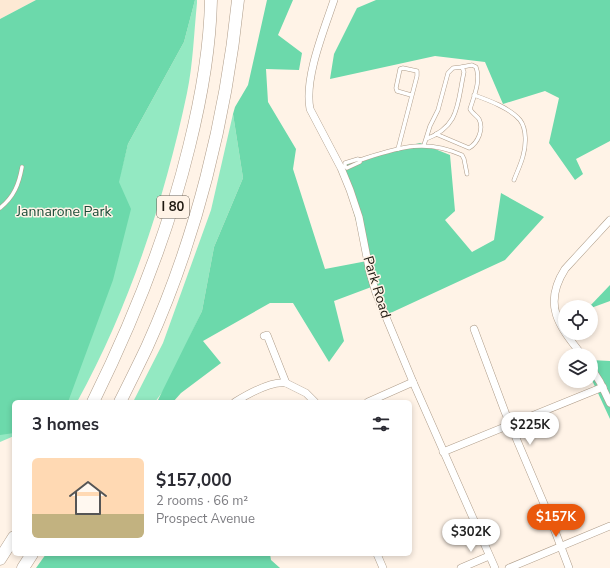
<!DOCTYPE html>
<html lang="en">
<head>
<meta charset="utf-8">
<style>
  body { margin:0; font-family:"Nunito Sans",sans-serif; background:#f7f7f7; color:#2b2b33; height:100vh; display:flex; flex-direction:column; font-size:15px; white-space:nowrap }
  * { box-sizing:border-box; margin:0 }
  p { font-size:13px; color:#7c7c81 }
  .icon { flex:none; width:22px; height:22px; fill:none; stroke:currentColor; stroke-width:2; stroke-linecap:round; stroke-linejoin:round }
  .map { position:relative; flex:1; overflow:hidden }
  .drawer { position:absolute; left:12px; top:400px; width:400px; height:156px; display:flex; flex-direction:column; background:#fff; border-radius:6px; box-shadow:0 2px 6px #0003 }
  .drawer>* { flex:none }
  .controls { position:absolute; left:558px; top:300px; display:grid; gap:8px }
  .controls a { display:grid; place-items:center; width:40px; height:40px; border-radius:50%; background:#fff; box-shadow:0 2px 6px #0003; font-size:20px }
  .price { position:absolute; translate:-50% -34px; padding:0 9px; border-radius:14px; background:#fff; color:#222; font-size:13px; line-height:26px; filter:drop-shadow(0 1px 2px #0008) }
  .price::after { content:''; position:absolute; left:50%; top:24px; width:12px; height:9px; margin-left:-6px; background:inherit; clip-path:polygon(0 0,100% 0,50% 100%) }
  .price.active { background:#ea580c; color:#fff }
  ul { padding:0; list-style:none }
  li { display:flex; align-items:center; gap:12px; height:100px; padding:0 20px }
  li span { display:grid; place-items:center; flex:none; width:112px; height:80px; border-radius:6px; color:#555 }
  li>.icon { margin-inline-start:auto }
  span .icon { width:48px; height:48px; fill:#fffc; stroke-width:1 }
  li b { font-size:17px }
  h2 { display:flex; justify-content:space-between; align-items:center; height:48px; padding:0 20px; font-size:17px }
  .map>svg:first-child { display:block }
</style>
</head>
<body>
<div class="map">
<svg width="610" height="568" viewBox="0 0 610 568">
  <rect width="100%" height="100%" fill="#fff3e7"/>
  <!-- built -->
  <polygon fill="#fde9d4" points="0,0 36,0 0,19"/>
  <!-- green -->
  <g fill="#93e9c2">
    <path d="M195,0H197V3C194,32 193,65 187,93C165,198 129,308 77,402H14V436L0,442V67L120,175L128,144L184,42Z"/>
    <polygon points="233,114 243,178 214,247 202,311 166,387 155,402 133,402 163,343 211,210"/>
  </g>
  <!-- forest -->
  <g fill="#6cd9ab">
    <polygon points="36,0 195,0 184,42 128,144 119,182 131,209 113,280 68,402 14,402 14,433 0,435 0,19"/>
    <polygon points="267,0 293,0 278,35 302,53 299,70 266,69 268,102 296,149 293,169 325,269 367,261 341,166 385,151 420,143 450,155 455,211 445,220 472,252 494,240 501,193 544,217 505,260 384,316 374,286 334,301 344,341 329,362 293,303 270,303 203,341 221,363 181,393 173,402 157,402 202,311 214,247 243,178 233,114 235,107 248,85"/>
    <polygon points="376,0 610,0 610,141 576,159 583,174 575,180 549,143 559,98 545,91 503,104 485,62 435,56 330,79 334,54 357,8"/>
    <polygon points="610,285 610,301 591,308 589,307"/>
    <polygon points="591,360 610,361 610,419 591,378"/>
    <polygon points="46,554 270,554 271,560 280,568 36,568"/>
  </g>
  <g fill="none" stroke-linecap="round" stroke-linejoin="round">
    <!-- service casing -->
    <g stroke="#af9d8a" stroke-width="4.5">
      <g id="service">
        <path d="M474,95C488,100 510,108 520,120C527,129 526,146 523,156C521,164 517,172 514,180"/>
        <path d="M436,134L469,148C478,143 484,129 479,119C477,116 472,113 470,109C474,96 481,81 476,67L472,65L462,67"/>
        <path d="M424,145L430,126L438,110L448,73L453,68L462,67L464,72C457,104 460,126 426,139"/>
        <polyline points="398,149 417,76 417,71 403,68 400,69 396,88 397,91 411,95"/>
        <path d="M360,160C398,148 424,138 462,155L464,159L467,174"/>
        <polyline points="341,168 345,166 345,163 358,159 360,160 360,162 347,168 345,166"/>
        <path d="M0,208C14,197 19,184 22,167"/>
      </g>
    </g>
    <!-- minor casing -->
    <g stroke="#af9d8a" stroke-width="8">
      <g id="minor">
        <path d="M334,0C324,30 304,78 310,109L341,168L350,190L359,217L370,273L376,293L413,382L495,568"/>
        <polyline points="474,329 505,412 550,518 569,568"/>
        <polyline points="264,336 267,335 286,383 306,393 315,402"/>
        <path d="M582,355C559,326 542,305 565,269L610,220"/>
        <polyline points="591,368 600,382 610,403"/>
        <path d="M235,402C248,394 271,381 286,383"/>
        <polyline points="368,402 413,382"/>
        <polyline points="443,452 603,387"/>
        <polyline points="377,554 383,568"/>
        <polyline points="461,568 489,556"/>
        <polyline points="509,568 610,526"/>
      </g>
    </g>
    <!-- motorway casing -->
    <g stroke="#af9d8a" stroke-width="13">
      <g id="motorway">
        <path d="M93,402C134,319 167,237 189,147C201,99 210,49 211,0"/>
        <path d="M120,402C129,384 138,366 147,347C196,239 226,118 238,0"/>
        <polyline points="0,559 14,537"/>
        <polyline points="23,568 32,554"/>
      </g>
    </g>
    <!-- service -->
    <use href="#service" stroke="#fff" stroke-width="3.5"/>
    <!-- minor -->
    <use href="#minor" stroke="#fff" stroke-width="7"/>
    <!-- motorway -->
    <use href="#motorway" stroke="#fff" stroke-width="12"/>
  </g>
  <g text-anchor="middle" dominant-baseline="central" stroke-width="3" stroke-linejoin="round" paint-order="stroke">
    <!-- shield labels -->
    <rect fill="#fff3e7" stroke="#625a50" stroke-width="1" x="157" y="196" width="32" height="22" rx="3"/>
    <g font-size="13" font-weight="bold" fill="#1e1810">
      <text x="173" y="207">I 80</text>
    </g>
    <!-- park labels -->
    <g font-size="14" fill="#1d4c39" stroke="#fff3e7">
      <text x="64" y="211">Jannarone Park</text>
    </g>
    <!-- street labels -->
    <g font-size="14" fill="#1e1810" stroke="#fff3e7">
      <text transform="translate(377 287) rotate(73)">Park Road</text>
    </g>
  </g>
</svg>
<div class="controls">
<a><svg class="icon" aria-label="locate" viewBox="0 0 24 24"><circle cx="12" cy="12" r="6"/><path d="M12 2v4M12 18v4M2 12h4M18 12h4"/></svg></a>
<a><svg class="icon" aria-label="layers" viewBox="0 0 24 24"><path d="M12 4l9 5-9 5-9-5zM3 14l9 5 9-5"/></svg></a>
</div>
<b class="price" style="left:530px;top:446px">$225K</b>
<b class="price active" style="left:556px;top:538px">$157K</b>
<b class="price" style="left:471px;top:553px">$302K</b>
<section class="drawer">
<h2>3 homes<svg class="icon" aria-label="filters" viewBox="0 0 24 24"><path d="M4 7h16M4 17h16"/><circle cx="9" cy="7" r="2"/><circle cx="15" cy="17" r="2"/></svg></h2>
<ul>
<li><span style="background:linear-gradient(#ffd9b3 70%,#c2b280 0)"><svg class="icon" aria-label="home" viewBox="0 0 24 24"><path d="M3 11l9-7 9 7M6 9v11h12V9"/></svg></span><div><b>$157,000</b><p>2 rooms · 66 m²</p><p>Prospect Avenue</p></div></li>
</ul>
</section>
</div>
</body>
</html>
